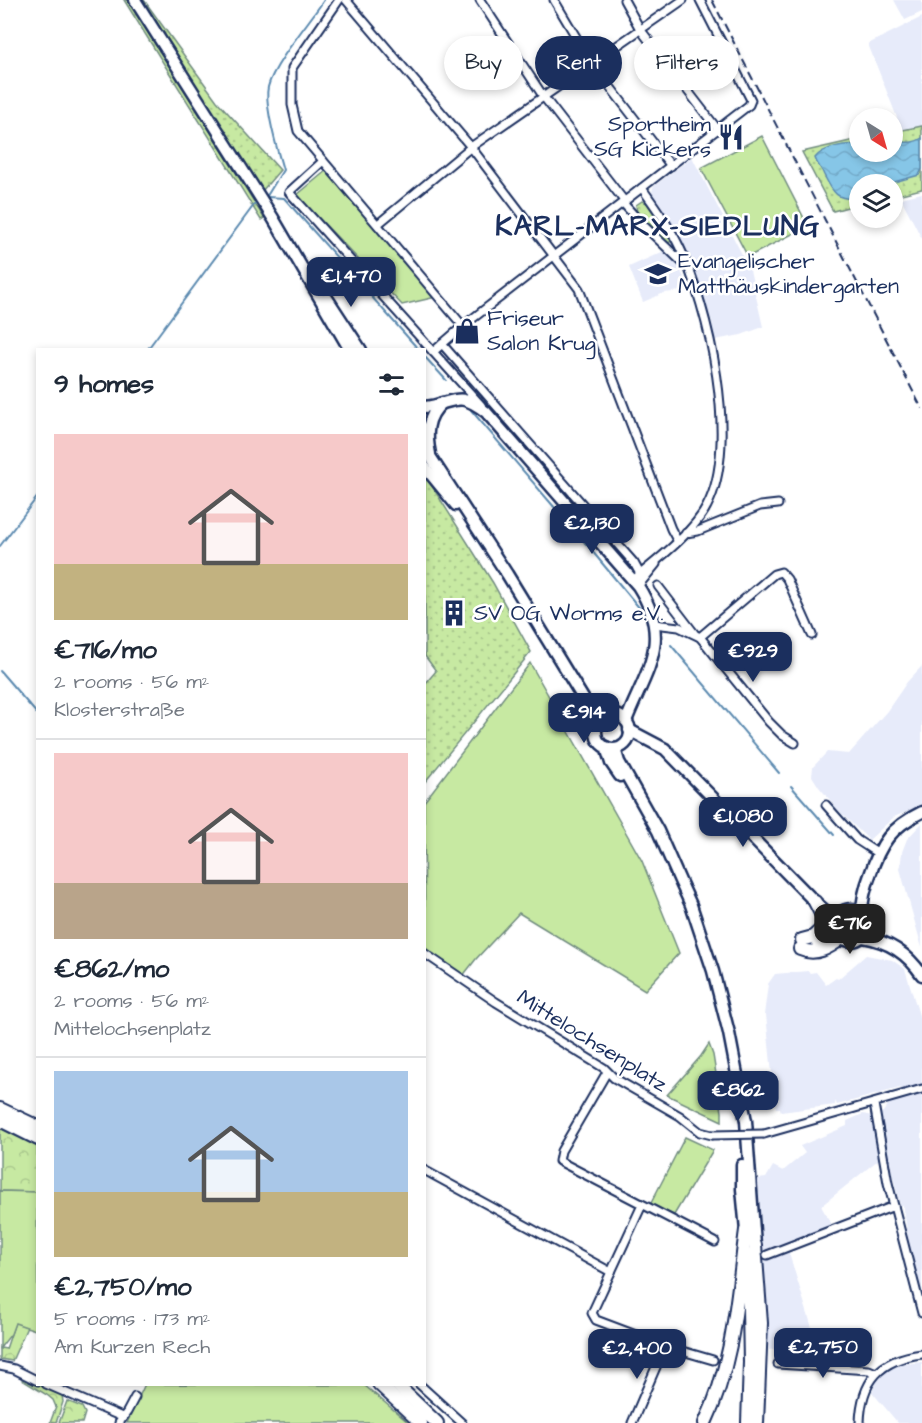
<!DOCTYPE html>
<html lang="en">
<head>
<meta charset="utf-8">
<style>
  body { margin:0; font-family:"Architects Daughter",sans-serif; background:#f6f6f7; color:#1f2937; height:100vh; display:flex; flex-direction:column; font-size:22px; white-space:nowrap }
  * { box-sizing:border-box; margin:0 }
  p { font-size:20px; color:#747a83 }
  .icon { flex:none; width:33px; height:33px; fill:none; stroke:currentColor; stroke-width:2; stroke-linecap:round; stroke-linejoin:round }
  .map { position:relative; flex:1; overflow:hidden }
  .drawer { position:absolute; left:36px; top:348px; width:390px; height:1038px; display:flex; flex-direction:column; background:#fff; border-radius:0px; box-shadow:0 3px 9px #0003 }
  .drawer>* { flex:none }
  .guide { position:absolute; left:444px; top:36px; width:387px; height:54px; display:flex; gap:12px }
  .needle { width:39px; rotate:143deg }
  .fabs { position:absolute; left:849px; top:108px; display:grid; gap:12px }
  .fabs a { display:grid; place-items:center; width:54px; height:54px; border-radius:50%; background:#fff; box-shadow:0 3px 9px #0003; font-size:30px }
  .price { position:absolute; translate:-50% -51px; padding:0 14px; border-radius:12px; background:#1b2f5e; color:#fff; font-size:20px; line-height:39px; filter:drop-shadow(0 2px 3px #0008) }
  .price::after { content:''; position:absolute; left:50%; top:36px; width:18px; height:14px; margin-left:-9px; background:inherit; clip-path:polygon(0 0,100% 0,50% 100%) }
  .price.current { background:#222; color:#fff }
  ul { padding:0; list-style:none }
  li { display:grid; align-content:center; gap:12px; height:318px; padding:0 18px }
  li+li { border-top:2px solid #e0e1e3 }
  li span { display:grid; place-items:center; height:186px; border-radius:0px; color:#555 }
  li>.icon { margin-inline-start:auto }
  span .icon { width:108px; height:108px; fill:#fffc; stroke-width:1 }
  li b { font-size:26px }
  h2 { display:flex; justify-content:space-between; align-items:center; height:72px; padding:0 18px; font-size:26px }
  .tag { padding:0 21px; border-radius:27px; background:#fff; box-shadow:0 3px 9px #0003; font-size:21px; line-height:54px }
  .tag.current { background:#1b2f5e; color:#fff }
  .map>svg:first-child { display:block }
</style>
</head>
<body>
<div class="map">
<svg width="922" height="1423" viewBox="0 0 922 1423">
  <defs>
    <pattern id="grass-dots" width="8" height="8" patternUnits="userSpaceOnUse" patternTransform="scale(1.5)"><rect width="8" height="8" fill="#c7e9a2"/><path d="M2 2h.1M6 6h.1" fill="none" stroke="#aac88e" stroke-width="1.8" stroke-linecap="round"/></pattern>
    <pattern id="forest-crowns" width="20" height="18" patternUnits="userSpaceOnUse" patternTransform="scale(1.5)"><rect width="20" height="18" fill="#c7e9a2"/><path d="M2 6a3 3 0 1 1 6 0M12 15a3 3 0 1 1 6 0" fill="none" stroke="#aac88e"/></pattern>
    <pattern id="water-waves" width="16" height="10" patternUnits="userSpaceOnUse" patternTransform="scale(1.5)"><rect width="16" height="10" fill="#86c6e7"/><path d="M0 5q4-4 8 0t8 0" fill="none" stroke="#73aac9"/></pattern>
  </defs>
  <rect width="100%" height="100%" fill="#fff"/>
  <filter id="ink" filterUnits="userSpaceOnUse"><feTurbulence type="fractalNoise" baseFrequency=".0167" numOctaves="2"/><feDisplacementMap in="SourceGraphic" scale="12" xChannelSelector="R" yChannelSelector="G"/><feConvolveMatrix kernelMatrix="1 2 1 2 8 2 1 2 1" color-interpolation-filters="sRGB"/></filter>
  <g filter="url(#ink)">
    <!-- built -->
    <g fill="#e7ebfa">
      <polygon points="894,0 922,0 922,12 905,20"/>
      <polygon points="922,17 922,126 902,130 868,44"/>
      <polygon points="692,157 750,270 763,327 741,335 715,340 712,322 689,256 669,219 652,193 653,187"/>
      <polygon points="922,193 922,239 901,198"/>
      <polygon points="664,251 680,269 690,290 664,293 643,302 629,267"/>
      <polygon points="922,666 922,805 894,817 869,840 839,811 819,787 812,776 813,767 827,752 849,754 887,711 907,682"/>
      <polygon points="922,823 922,948 900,869 902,852 907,839"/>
      <polygon points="866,955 892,960 905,969 922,1025 922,1086 906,1091 900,1088 837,1105 835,1101 835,1105 781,1112 780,1108 776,1108 775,1103 766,1015 764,1015 768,984 775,974 808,971 810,973 816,972 826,985 836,978 838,979"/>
      <polygon points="922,1093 922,1292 909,1243 903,1205 900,1205 888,1157 878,1160 821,1206 834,1229 787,1247 823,1363 784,1360 781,1348 769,1350 758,1179 766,1178 773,1166 783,1171 805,1153 800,1146 847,1126 847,1121 863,1114 872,1116 883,1112 890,1102"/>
      <polygon points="922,1362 922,1423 898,1423 872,1392 879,1376 886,1370 903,1364"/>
    </g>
    <!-- grass -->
    <g fill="url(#grass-dots)" stroke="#718c80" stroke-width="1.5">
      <polygon points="124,0 129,0 264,218 261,220"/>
      <polygon points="140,0 144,0 217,101 280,170 262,191"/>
      <polygon points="922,126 922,189 893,196 892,184 860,184 859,204 833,211 802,152 859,139 860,152 892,152 893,132"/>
      <path d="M642,201C655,204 666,228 672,240L669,243L637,213L636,205Z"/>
      <polygon points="425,475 493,583 531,652 425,782 425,684 436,671 425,656"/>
    </g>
    <!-- forest -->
    <g fill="url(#forest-crowns)" stroke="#718c80" stroke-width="1.5">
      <polygon points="0,1125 37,1143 38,1192 0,1191"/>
      <polygon points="15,1322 27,1327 12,1361 0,1359 0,1348 6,1349"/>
      <polygon points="23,1377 62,1395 63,1402 56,1423 50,1423 56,1407 53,1400 47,1395 22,1380"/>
      <polygon points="67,1401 82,1407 85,1413 82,1423 59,1423"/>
    </g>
    <!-- green -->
    <g fill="#c7e9a2" stroke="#718c80" stroke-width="1.5">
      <polygon points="762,136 808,226 748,257 701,168"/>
      <polygon points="327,170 436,297 402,305 297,195"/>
      <polygon points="530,663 642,861 679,953 645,990 519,913 476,959 462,977 425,951 424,802"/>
      <polygon points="709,1044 713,1055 722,1112 722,1121 667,1095 701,1056"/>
      <polygon points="685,1137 713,1150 674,1215 650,1205"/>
      <polygon points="0,1191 37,1192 38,1331 15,1323 11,1334 0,1348"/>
      <polygon points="145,1384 364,1385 409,1423 127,1423"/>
    </g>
    <!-- water -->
    <path fill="url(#water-waves)" stroke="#5b8ab0" stroke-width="1.5" d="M922,138V169L919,175L887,184H860L859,198C837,201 833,193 824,175C822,169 817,165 815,158C823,147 846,143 859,145L860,152H892L893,142C904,141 912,145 922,138Z"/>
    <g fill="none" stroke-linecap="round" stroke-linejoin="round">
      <!-- stream -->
      <g stroke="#5b8ab0" stroke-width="2">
        <polyline points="267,197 284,198 419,350"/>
        <path d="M265,199L283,170C278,153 264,104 268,87C273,65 310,21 324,0"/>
        <polyline points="147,350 254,205 260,202"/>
        <polyline points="424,356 446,380"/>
        <polyline points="471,410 561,515"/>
        <polyline points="567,521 646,616"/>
        <polyline points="0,546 38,496"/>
        <polyline points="671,645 779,773"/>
        <polyline points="0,671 38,715"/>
        <polyline points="791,786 834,835"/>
      </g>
      <!-- street casing -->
      <g stroke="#1b2f5e" stroke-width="11">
        <g id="street">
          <polyline points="339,0 292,68 292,105 298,131 463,326"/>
          <polyline points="346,0 471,147 579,289 671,529 677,540"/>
          <polyline points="480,0 543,96 625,202"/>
          <polyline points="554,0 591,62 671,166"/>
          <polyline points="624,0 640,29 718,130"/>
          <polyline points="323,161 289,192 481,405"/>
          <polyline points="623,203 641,223 685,265"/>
          <polyline points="378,224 471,147 683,0"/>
          <polyline points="442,344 634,563 640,574"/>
          <polyline points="433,352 463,326 749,105 751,100 700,0"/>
          <polyline points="686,533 698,531 760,506 778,504"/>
          <path d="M633,580C656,561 694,532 707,506C740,444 709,307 679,246C669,225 655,207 642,188"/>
          <polyline points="638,586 656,564"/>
          <polyline points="658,586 694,633"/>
          <polyline points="654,624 679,627 700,637 769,722 782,735 795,743"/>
          <polyline points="700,637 774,574 781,572 787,579 812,635"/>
          <polyline points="826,805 857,840 877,853"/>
          <polyline points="424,953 496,1002 604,1068 614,1078 680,1116 700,1132 712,1135"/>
          <polyline points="607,1072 561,1151 559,1161 715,1242"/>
          <polyline points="874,1104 888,1183 922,1313"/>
          <polyline points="764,1134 922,1089"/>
          <polyline points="424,1170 611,1272"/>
          <polyline points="642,1205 592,1313 596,1320 665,1346 713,1360"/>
          <polyline points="767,1255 894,1206"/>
          <polyline points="778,1364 869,1370 876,1373"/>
          <polyline points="0,1366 14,1369 38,1381"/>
          <polyline points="46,1384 122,1417"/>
          <polyline points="419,1384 462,1423"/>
          <polyline points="119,1423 127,1412 135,1397"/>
          <polyline points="632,1423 665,1346"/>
          <path d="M860,1423C861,1381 880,1359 922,1354"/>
        </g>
      </g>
      <!-- secondary casing -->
      <g stroke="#1b2f5e" stroke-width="15">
        <g id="secondary">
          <polyline points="135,0 273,218 350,350"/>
          <polyline points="327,298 361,350"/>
          <path d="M424,407C454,404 457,389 486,412L638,586C673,641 646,670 626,721"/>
          <polyline points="424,447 507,574 589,708 596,715 604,718"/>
          <path d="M430,454C426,435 426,417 442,403"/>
          <polyline points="424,466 456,505"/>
          <polyline points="578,701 586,717 597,727"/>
          <circle cx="613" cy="732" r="17"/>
          <polyline points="629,730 665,749 815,902 836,920"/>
          <polyline points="606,747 611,763 620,776"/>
          <polyline points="615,749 619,762 658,831 680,881 691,905 713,971 729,1033 746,1121 755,1245"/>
          <circle cx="851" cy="925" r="16"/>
          <path d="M862,913C862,900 865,888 870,875C880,844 891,827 922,812"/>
          <path d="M863,937C888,941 908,954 922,975"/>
          <polyline points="742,1165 742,1189 746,1230"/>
        </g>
      </g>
      <!-- highway casing -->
      <g stroke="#1b2f5e" stroke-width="16">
        <g id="highway">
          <polyline points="802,940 813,937 823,928 824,919 815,902"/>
          <polyline points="818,943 827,939 836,930"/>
          <path d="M800,949C816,956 829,948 842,938"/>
          <polyline points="0,1109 38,1127"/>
          <polyline points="0,1120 38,1139"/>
          <polyline points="755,1245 761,1323 757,1423"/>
          <polyline points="379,1384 421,1423"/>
          <polyline points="396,1384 437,1423"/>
          <path d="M705,1423C734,1362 737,1296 746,1230"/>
          <polyline points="748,1423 750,1362 748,1255"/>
        </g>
      </g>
      <!-- street -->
      <use href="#street" stroke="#fff" stroke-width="7"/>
      <!-- secondary -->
      <use href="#secondary" stroke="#fff" stroke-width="10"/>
      <!-- highway -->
      <use href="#highway" stroke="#fff" stroke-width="12"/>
      <!-- rail -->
      <polyline stroke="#1b2f5e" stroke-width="2" stroke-dasharray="9 4.5" stroke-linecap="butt" points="712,0 922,409"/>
      <!-- street-bridge casing -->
      <g stroke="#1b2f5e" stroke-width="11" stroke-linecap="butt">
        <polyline id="street-bridge" points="712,1135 764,1134"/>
      </g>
      <!-- street-bridge -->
      <use href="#street-bridge" stroke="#fff" stroke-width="7"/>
    </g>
  </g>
  <!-- icons -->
  <defs>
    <g id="restaurant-bare" transform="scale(2.07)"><path d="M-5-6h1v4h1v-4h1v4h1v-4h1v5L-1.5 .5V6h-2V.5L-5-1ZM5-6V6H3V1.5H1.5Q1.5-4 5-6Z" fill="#1b2f5e" stroke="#fff" stroke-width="2.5" paint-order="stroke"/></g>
    <g id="school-bare" transform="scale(2.07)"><path d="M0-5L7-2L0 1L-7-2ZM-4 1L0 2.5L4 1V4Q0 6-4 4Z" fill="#1b2f5e" stroke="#fff" stroke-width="2.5" paint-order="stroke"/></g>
    <g id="shop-bare" transform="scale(2.07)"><path d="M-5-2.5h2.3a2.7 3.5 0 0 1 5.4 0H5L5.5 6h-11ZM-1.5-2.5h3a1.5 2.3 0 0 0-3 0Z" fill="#1b2f5e" stroke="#fff" stroke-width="2.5" paint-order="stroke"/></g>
    <g id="building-bare" transform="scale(2.07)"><path d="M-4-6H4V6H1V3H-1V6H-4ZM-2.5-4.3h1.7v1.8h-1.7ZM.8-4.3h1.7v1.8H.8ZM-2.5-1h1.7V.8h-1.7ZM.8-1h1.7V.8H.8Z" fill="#1b2f5e" stroke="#fff" stroke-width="2.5" paint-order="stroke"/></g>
  </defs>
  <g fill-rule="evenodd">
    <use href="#restaurant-bare" x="731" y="137"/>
    <use href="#school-bare" x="658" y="274"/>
    <use href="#shop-bare" x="467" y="331"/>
    <use href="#building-bare" x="454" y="613"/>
  </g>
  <g text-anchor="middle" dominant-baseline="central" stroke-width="5" stroke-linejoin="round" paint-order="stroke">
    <!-- poi labels -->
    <g font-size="22" fill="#1b2f5e" stroke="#fff" text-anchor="start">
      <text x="711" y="124" text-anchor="end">Sportheim<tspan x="711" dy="25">SG Kickers</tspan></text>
      <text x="678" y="261">Evangelischer<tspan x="678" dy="25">Matthäuskindergarten</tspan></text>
      <text x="487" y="318">Friseur<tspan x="487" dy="25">Salon Krug</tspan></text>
      <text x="474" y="613">SV OG Worms e.V.</text>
    </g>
    <!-- street labels -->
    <g font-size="22" fill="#1b2f5e" stroke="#fff">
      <text transform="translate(592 1041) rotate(32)">Mittelochsenplatz</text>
    </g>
    <!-- district labels -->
    <g font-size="28" font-weight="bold" letter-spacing="1.5" fill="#1b2f5e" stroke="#fff">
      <text x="658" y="226">KARL-MARX-SIEDLUNG</text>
    </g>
  </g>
</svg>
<div class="fabs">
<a><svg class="needle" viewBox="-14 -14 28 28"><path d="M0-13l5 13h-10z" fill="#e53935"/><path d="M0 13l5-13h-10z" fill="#747a83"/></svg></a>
<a><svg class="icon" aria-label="layers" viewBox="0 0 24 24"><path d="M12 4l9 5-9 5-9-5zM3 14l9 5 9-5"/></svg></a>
</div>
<b class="price" style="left:351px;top:308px">€1,470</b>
<b class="price" style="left:592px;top:555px">€2,130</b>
<b class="price" style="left:753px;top:683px">€929</b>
<b class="price" style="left:584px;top:744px">€914</b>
<b class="price" style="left:743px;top:848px">€1,080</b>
<b class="price current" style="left:850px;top:955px">€716</b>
<b class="price" style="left:738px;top:1122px">€862</b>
<b class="price" style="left:823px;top:1379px">€2,750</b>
<b class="price" style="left:637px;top:1380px">€2,400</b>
<div class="guide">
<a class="tag">Buy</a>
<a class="tag current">Rent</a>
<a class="tag">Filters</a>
</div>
<section class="drawer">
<h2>9 homes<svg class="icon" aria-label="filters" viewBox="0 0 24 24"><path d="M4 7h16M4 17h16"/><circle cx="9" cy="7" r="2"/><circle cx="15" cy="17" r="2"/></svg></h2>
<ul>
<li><span style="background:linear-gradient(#f6c9c9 70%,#c2b280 0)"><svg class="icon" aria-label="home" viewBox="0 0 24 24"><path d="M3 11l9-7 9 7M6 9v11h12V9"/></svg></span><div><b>€716/mo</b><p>2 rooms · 56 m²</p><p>Klosterstraße</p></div></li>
<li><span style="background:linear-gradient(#f6c9c9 70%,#b9a48a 0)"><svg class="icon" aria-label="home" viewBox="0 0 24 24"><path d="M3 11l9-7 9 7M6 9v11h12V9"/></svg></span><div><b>€862/mo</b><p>2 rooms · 56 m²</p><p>Mittelochsenplatz</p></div></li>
<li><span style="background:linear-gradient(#a9c7e8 65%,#c2b280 0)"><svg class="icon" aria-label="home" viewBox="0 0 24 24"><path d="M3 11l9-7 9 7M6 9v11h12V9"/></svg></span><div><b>€2,750/mo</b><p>5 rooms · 173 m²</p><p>Am Kurzen Rech</p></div></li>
</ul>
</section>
</div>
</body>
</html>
